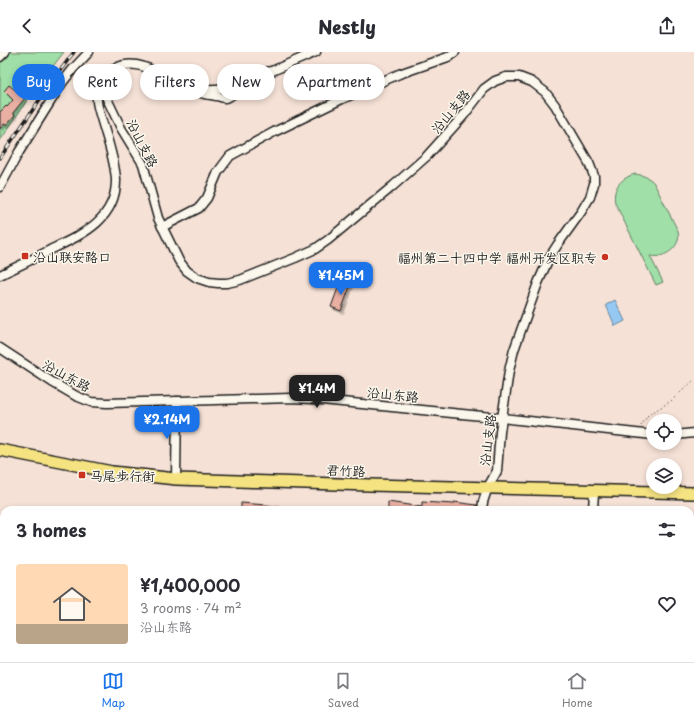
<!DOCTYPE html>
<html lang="en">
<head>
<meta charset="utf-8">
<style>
  body { margin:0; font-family:"Playpen Sans","LXGW WenKai TC",sans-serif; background:#f2f2f3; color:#2b2b33; height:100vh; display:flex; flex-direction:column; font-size:15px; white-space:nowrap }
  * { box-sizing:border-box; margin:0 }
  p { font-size:13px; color:#7c7c81 }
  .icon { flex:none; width:22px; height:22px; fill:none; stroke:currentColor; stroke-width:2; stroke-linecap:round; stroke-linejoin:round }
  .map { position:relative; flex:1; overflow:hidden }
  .panel { position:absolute; left:0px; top:454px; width:694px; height:156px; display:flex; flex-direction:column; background:#fff; border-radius:12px 12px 0 0; box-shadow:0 2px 6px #0003 }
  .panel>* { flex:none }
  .banner { position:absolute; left:12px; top:12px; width:400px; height:36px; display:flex; gap:8px }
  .buttons { position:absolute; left:646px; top:362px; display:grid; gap:8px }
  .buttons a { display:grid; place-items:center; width:36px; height:36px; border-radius:50%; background:#fff; box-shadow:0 2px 6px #0003; font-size:20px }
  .price { position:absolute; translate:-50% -34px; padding:0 9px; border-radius:8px; background:#1a73e8; color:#fff; font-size:13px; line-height:26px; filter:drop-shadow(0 1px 2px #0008) }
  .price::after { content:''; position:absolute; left:50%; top:24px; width:12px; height:9px; margin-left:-6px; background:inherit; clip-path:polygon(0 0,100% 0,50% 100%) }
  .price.on { background:#222; color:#fff }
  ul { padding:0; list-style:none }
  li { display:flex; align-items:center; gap:12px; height:100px; padding:0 16px }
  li+li { border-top:1px solid #e1e1e2 }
  li span { display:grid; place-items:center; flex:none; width:112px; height:80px; border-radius:4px; color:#555 }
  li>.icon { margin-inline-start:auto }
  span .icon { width:48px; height:48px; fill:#fffc; stroke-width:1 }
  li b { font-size:17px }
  h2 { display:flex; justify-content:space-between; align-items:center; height:48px; padding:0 16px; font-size:17px }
  .tag { padding:0 14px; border-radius:18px; background:#fff; box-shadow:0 2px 6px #0003; font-size:14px; line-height:36px }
  .tag.on { background:#1a73e8; color:#fff }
  header { display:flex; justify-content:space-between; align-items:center; height:52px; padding:0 16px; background:#fff; font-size:18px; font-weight:800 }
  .tabs { display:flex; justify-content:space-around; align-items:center; height:56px; border-top:1px solid #e1e1e2; background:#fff; font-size:11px; color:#7c7c81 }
  .tabs a { display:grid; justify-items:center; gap:2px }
  .tabs .on { color:#1a73e8 }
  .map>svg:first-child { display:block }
</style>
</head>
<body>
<header><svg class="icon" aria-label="back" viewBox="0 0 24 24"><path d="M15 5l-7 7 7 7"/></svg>Nestly<svg class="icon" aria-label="share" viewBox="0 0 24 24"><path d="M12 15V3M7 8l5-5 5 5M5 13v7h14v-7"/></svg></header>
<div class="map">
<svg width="694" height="610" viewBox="0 0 694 610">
  <defs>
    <filter id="shadow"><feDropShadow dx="2.5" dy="2.5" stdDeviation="0" flood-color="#0004"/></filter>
  </defs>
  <rect width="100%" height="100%" fill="#f5e1d6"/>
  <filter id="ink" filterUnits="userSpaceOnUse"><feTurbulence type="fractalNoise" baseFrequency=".025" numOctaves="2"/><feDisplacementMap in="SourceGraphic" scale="8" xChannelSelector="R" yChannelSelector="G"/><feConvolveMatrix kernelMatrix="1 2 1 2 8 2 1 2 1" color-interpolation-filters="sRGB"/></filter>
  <g filter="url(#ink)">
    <!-- built -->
    <polygon fill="#f1d2c6" points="0,552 4,559 4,606 31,606 34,610 0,610"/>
    <!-- green -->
    <g fill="#a0dfa7" stroke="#5e7e62">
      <polygon points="0,0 64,0 34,38 0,89"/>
      <path d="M635,122C642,123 649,125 654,131L678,179C681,191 672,201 660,204C657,205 653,204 650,204L663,230L656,233L615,151C612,136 621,126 635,122Z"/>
    </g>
    <!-- water -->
    <polygon fill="#95c9f3" stroke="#65849d" points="615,248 625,269 615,274 606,253"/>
    <!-- building -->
    <g fill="#e8afa2" stroke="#1c1c1c" filter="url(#shadow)">
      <polygon points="9,33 25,46 13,61 15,63 6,73 4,72 0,77 0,60 6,54 7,55 13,48 4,39"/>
      <polygon points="341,228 351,232 341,259 331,255"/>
      <polygon points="388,450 422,455 422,450 454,452 454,450 477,453 477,458 388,458"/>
      <polygon points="241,451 279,454 279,458 241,458"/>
    </g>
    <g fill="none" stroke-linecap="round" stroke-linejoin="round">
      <!-- minor casing -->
      <g stroke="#1c1c1c" stroke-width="11">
        <g id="minor">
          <polyline points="0,5 5,0"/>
          <polyline points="266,20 272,19 316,0"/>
          <polyline points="100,32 121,76 143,112 158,166 179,209 187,219 197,226 209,230 218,231 227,231 240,228 295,206 315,197 328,188 393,134 427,104 464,63 484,37 495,29 506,25 519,25 532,30 545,40 555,53 589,111 594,124 594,132 590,145 581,160 558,192 549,206 538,231 514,298 509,319 500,380 497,419 488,435 483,450 482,458"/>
          <path d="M202,37C218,38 228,36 243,30"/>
          <polyline points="0,135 19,100 62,31 73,17 89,0"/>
          <polyline points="162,175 199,156 207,146 218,120 230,104 274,80 342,47 399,22 448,5 455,0"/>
          <path d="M0,223C17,215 33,207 50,198C81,183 117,168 116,127C114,102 104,79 98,55C95,44 98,32 105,24C128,0 154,19 176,30C183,33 190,35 196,38C198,39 200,40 201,41C206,43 212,43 216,44C219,44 222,46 225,46C231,46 235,39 240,36C250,29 263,27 272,19"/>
          <polyline points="0,296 52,330 76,344 91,350 107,351 291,346 312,347 502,366 653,383"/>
          <polyline points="675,383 694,381"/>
          <polyline points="176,427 177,349"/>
          <polyline points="593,458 594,439"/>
          <polyline points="0,499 4,509"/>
          <polyline points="56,606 59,610"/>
          <polyline points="118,610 121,606"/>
          <polyline points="466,610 467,606"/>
          <polyline points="578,610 578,606"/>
        </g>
      </g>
      <!-- major casing -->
      <g stroke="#1c1c1c" stroke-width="14">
        <polyline id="major" points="0,398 112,420 176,427 370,433 694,441"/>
      </g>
      <!-- path -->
      <polyline stroke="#1c1c1c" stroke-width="1" stroke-dasharray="1 3" stroke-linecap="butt" points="641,374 648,363 671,349 694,328"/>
      <!-- minor -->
      <use href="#minor" stroke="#fbf7ec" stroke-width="8"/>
      <!-- major -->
      <use href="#major" stroke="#f5e382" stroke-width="11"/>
      <!-- rail casing -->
      <g stroke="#1c1c1c" stroke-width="3.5">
        <g id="rail">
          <polyline points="0,106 53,28 74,0"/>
          <polyline points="0,567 4,574"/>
          <polyline points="0,591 4,597"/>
          <polyline points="11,606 14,610"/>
          <polyline points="22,606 24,610"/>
        </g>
      </g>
      <!-- rail -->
      <use href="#rail" stroke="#fbf7ec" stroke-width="2" stroke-dasharray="6" stroke-linecap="butt"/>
    </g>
  </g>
  <!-- markers -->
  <g fill="#c8321e" stroke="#fbf7ec" stroke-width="1.5">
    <rect x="21" y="200" width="8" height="8" rx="2"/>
    <circle cx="605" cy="205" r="4"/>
    <rect x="78" y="419" width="8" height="8" rx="2"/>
  </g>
  <g text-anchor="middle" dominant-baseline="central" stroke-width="3" stroke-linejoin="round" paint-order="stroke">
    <!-- street labels -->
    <g font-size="13" fill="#1c1c1c" stroke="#fbf7ec">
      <text transform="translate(450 59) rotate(-50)">沿山支路</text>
      <text transform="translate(143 91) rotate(63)">沿山支路</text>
      <text transform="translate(67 323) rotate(29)">沿山东路</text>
      <text transform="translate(393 342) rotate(6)">沿山东路</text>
      <text transform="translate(487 388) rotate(-83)">沿山支路</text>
      <text transform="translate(346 418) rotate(2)">君竹路</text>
    </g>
    <!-- poi labels -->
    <g font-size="13" fill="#1c1c1c" stroke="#fbf7ec" text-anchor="start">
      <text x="33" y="204">沿山联安路口</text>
      <text x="597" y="205" text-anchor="end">福州第二十四中学 福州开发区职专</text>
      <text x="90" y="423">马尾步行街</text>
    </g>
  </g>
</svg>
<div class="buttons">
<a><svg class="icon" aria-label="locate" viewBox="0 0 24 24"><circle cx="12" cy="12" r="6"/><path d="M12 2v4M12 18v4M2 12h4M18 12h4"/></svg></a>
<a><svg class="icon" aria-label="layers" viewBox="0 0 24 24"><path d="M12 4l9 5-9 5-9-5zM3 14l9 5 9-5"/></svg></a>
</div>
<b class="price" style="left:341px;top:244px">¥1.45M</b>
<b class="price on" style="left:317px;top:357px">¥1.4M</b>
<b class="price" style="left:167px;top:388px">¥2.14M</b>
<div class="banner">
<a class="tag on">Buy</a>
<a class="tag">Rent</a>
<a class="tag">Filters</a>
<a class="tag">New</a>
<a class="tag">Apartment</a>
</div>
<section class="panel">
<h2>3 homes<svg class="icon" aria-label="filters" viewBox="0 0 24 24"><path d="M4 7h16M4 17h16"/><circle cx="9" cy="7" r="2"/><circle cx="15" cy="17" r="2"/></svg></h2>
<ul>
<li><span style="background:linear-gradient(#ffd9b3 75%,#b9a48a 0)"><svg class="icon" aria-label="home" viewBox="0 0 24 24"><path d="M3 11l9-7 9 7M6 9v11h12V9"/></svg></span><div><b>¥1,400,000</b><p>3 rooms · 74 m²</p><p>沿山东路</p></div><svg class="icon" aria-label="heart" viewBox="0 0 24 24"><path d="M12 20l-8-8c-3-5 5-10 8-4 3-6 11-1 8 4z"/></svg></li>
</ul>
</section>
</div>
<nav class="tabs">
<a class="on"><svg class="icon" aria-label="map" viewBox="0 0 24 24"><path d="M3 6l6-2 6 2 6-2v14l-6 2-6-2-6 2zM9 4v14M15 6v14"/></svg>Map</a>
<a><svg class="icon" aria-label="saved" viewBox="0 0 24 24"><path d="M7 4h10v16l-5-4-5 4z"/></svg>Saved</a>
<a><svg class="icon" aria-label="home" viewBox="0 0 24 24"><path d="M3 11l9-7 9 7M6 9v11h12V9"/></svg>Home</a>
</nav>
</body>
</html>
